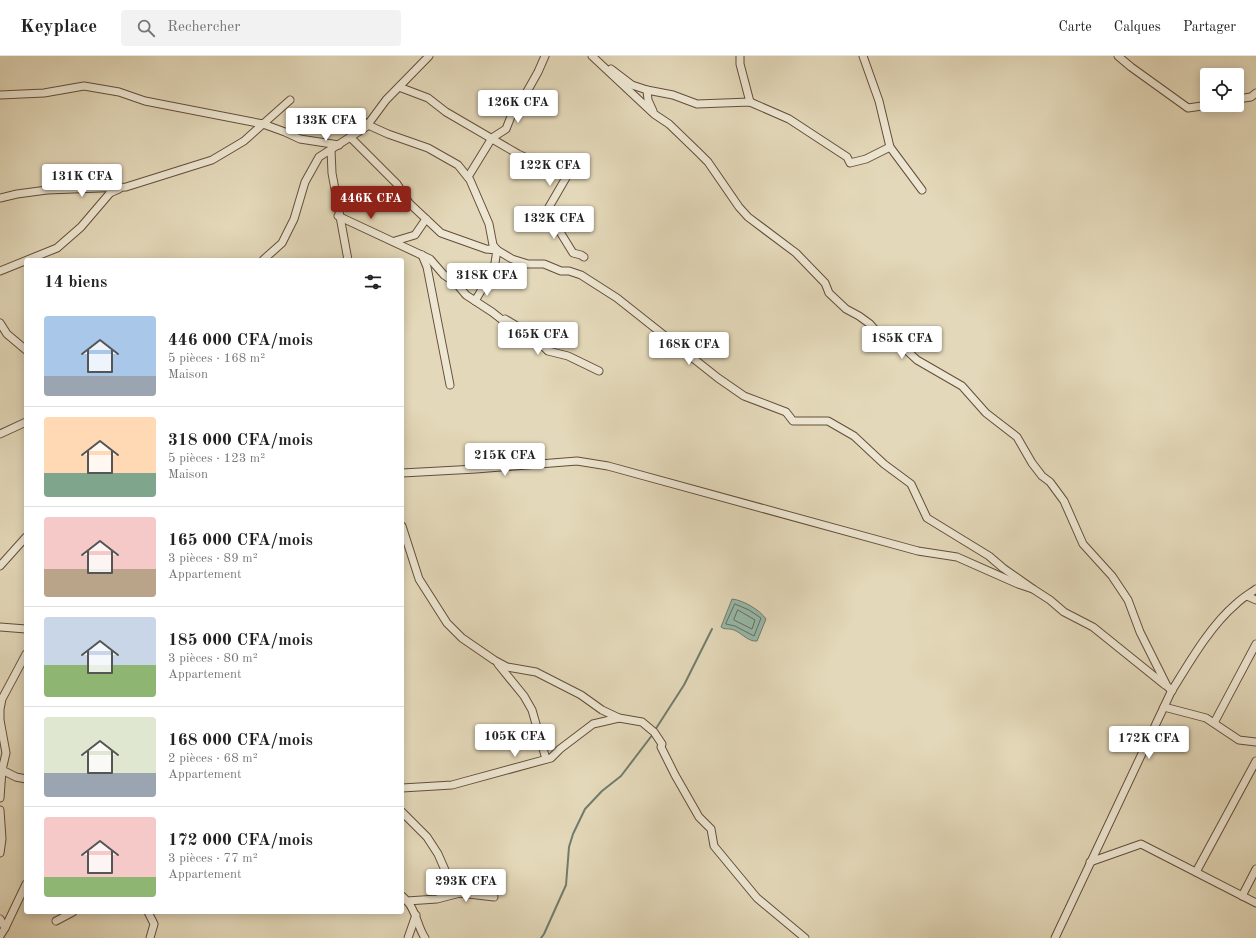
<!DOCTYPE html>
<html lang="fr">
<head>
<meta charset="utf-8">
<style>
  body { margin:0; font-family:"Old Standard TT",serif; background:#f2f2f2; color:#222; height:100vh; display:flex; flex-direction:column; font-size:15px; white-space:nowrap }
  * { box-sizing:border-box; margin:0 }
  p { font-size:13px; color:#767676 }
  .icon { flex:none; width:22px; height:22px; fill:none; stroke:currentColor; stroke-width:2; stroke-linecap:round; stroke-linejoin:round }
  .map { position:relative; flex:1; overflow:hidden }
  .sheet { position:absolute; left:24px; top:202px; width:380px; height:656px; display:flex; flex-direction:column; background:#fff; border-radius:4px; box-shadow:0 2px 10px #0003 }
  .sheet>* { flex:none }
  .controls { position:absolute; left:1200px; top:12px; display:grid; gap:8px }
  .controls a { display:grid; place-items:center; width:44px; height:44px; border-radius:4px; background:#fff; box-shadow:0 2px 10px #0003; font-size:20px }
  .price { position:absolute; translate:-50% -34px; padding:0 9px; border-radius:4px; background:#fff; color:#222; font-size:13px; line-height:26px; filter:drop-shadow(0 1px 2px #0008) }
  .price::after { content:''; position:absolute; left:50%; top:24px; width:12px; height:9px; margin-left:-6px; background:inherit; clip-path:polygon(0 0,100% 0,50% 100%) }
  .price.on { background:#8f2418; color:#fff }
  ul { padding:0; list-style:none }
  li { display:flex; align-items:center; gap:12px; height:100px; padding:0 20px }
  li+li { border-top:1px solid #e0e0e0 }
  li span { display:grid; place-items:center; flex:none; width:112px; height:80px; border-radius:4px; color:#555 }
  li>.icon { margin-inline-start:auto }
  span .icon { width:48px; height:48px; fill:#fffc; stroke-width:1 }
  li b { font-size:17px }
  h2 { display:flex; justify-content:space-between; align-items:center; height:48px; padding:0 20px; font-size:17px }
  header { display:flex; align-items:center; gap:24px; box-sizing:border-box; height:56px; padding:0 20px; background:#fff; border-bottom:1px solid #e0e0e0 }
  header strong { font-size:19px }
  nav { display:flex; gap:22px; margin-inline-start:auto; font-size:14px }
  .search { width:280px; height:36px; background:#f2f2f2; display:flex; align-items:center; gap:10px; box-sizing:border-box; padding:0 14px; border-radius:4px; color:#767676; font-size:15px }
  .map>svg:first-child { display:block }
</style>
</head>
<body>
<header>
<strong>Keyplace</strong>
<div class="search"><svg class="icon" aria-label="search" viewBox="0 0 24 24"><circle cx="10" cy="10" r="6"/><path d="M15 15l6 6"/></svg>Rechercher</div>
<nav><a>Carte</a><a>Calques</a><a>Partager</a></nav>
</header>
<div class="map">
<svg width="1256" height="882" viewBox="0 0 1256 882">
  <rect width="100%" height="100%" fill="#e3d8b9"/>
  <filter id="stains"><feTurbulence type="fractalNoise" baseFrequency=".005" numOctaves="4"/><feColorMatrix values="0 0 0 0 .2 0 0 0 0 .09 0 0 0 0 .02 0 0 0 .5 -.17"/></filter>
  <radialGradient id="worn" r=".72"><stop offset=".6" stop-color="#630" stop-opacity="0"/><stop offset="1" stop-color="#630" stop-opacity=".3"/></radialGradient>
  <!-- water -->
  <path fill="#96baac" stroke="#717c6d" d="M732,543C743,544 760,554 766,563L757,585C748,586 742,577 734,574C729,572 725,574 721,571Z"/>
  <g fill="none" stroke-linecap="round" stroke-linejoin="round">
    <!-- shore -->
    <g stroke="#686d5d" stroke-width="1">
      <polygon points="735,548 749,554 761,562 754,580 735,570 726,568"/>
      <polygon points="738,554 755,564 752,573 734,564"/>
    </g>
    <!-- stream -->
    <g stroke="#717c6d" stroke-width="2">
      <polyline points="655,674 684,629 712,573"/>
      <polyline points="541,882 544,878 566,829 569,791 573,778 585,753 602,735 621,720 653,678"/>
    </g>
    <!-- minor casing -->
    <g stroke="#644e39" stroke-width="9">
      <g id="minor">
        <polyline points="592,0 654,58 669,68 698,96 708,106 739,151 748,161 796,197 825,227 829,237 846,253 859,260 870,268 884,284 903,291 917,304 962,330 986,357 1017,381 1032,407 1042,420 1050,426 1064,445 1083,488 1112,520 1128,544 1140,576 1167,630 1172,635"/>
        <polyline points="740,0 740,8 750,46"/>
        <polyline points="863,0 879,45 890,91 922,134"/>
        <polyline points="1118,0 1131,11 1188,52 1209,49"/>
        <polyline points="611,13 632,29 647,34 673,39 697,48 750,46 789,63 847,101 850,107 866,103 890,91"/>
        <polyline points="399,31 428,42 446,56 518,98 567,120 549,151 552,163 573,197 581,199 584,201"/>
        <polyline points="647,34 648,44 653,55"/>
        <polyline points="0,39 44,37 84,30 119,36 145,45 263,68"/>
        <polyline points="1237,43 1251,41 1256,37"/>
        <polyline points="290,44 263,68 285,76 300,83 339,89"/>
        <polyline points="353,58 368,69 388,78 428,92 458,109 470,124 489,168 493,189 497,194 512,203 528,208 544,208 561,215 569,215 581,219 617,242 718,322 744,340 786,356 793,365 828,365 854,380 884,408 911,428 927,462 989,500 1003,512 1033,533"/>
        <polyline points="350,81 397,128 409,147 441,177 486,193 497,194 494,213 475,245"/>
        <polyline points="331,94 332,117 348,204"/>
        <polyline points="468,121 492,82 506,73 512,58 520,48 538,16 545,0"/>
        <polyline points="0,142 17,138 47,134 126,131 212,104 244,85 263,68"/>
        <polyline points="338,160 430,203 444,219 456,227 466,239 492,256 501,263 511,273 515,280 523,274"/>
        <polyline points="395,185 415,179 426,163"/>
        <polyline points="422,199 427,211 450,329"/>
        <polyline points="263,204 282,187 294,163 305,126 319,101 366,71 386,44 429,0"/>
        <polyline points="0,215 57,192 81,171 110,137 119,133"/>
        <polyline points="505,263 532,279 548,295 568,300 599,315"/>
        <polyline points="0,267 7,278 26,294"/>
        <polyline points="0,378 26,366"/>
        <polyline points="402,417 476,413 577,405 608,410 918,495 957,501 1018,528 1033,533 1050,544 1064,556 1093,571 1165,629"/>
        <polyline points="402,470 419,523 447,567 462,582 494,604 507,611 536,616 581,639 602,654 619,662 642,666 654,676 662,688 661,691 675,719 699,761 711,773 714,790 757,842 805,882"/>
        <polyline points="0,510 26,481"/>
        <polyline points="1247,540 1256,544"/>
        <polyline points="0,571 26,573"/>
        <polyline points="26,598 2,643 0,653 0,664 6,697 2,714 16,721 26,723"/>
        <polyline points="498,608 524,640 532,654 546,703"/>
        <polyline points="1164,651 1206,662 1239,684 1256,686"/>
        <polyline points="1214,667 1256,588"/>
        <polyline points="0,712 2,714 0,742"/>
        <polyline points="402,732 452,729 551,702 560,693 593,668 619,662"/>
        <polyline points="0,754 2,783 0,797"/>
        <polyline points="402,756 427,781 438,798 448,821 460,837"/>
        <polyline points="1090,806 1141,788 1256,847"/>
        <polyline points="1196,816 1256,705"/>
        <polyline points="402,840 407,845 437,843 460,837 494,841"/>
        <polyline points="1242,840 1256,813"/>
        <path d="M407,845C417,856 417,870 425,882"/>
        <polyline points="148,856 154,868 150,882"/>
        <polyline points="0,863 5,872 0,880"/>
        <polyline points="56,865 73,856"/>
        <polyline points="5,872 26,828"/>
        <polyline points="408,882 416,859"/>
        <path d="M1055,882L1171,636C1189,607 1210,570 1236,548C1242,542 1249,538 1256,533"/>
      </g>
    </g>
    <!-- minor -->
    <use href="#minor" stroke="#ede6d2" stroke-width="7"/>
  </g>
  <rect width="100%" height="100%" filter="url(#stains)"/>
  <rect width="100%" height="100%" fill="url(#worn)"/>
</svg>
<div class="controls">
<a><svg class="icon" aria-label="locate" viewBox="0 0 24 24"><circle cx="12" cy="12" r="6"/><path d="M12 2v4M12 18v4M2 12h4M18 12h4"/></svg></a>
</div>
<b class="price" style="left:518px;top:68px">126K CFA</b>
<b class="price" style="left:326px;top:86px">133K CFA</b>
<b class="price" style="left:550px;top:131px">122K CFA</b>
<b class="price" style="left:82px;top:142px">131K CFA</b>
<b class="price on" style="left:371px;top:164px">446K CFA</b>
<b class="price" style="left:554px;top:184px">132K CFA</b>
<b class="price" style="left:487px;top:241px">318K CFA</b>
<b class="price" style="left:538px;top:300px">165K CFA</b>
<b class="price" style="left:902px;top:304px">185K CFA</b>
<b class="price" style="left:689px;top:310px">168K CFA</b>
<b class="price" style="left:505px;top:421px">215K CFA</b>
<b class="price" style="left:515px;top:702px">105K CFA</b>
<b class="price" style="left:1149px;top:704px">172K CFA</b>
<b class="price" style="left:466px;top:847px">293K CFA</b>
<section class="sheet">
<h2>14 biens<svg class="icon" aria-label="filters" viewBox="0 0 24 24"><path d="M4 7h16M4 17h16"/><circle cx="9" cy="7" r="2"/><circle cx="15" cy="17" r="2"/></svg></h2>
<ul>
<li><span style="background:linear-gradient(#a9c7e8 75%,#9aa5b1 0)"><svg class="icon" aria-label="home" viewBox="0 0 24 24"><path d="M3 11l9-7 9 7M6 9v11h12V9"/></svg></span><div><b>446 000 CFA/mois</b><p>5 pièces · 168 m²</p><p>Maison</p></div></li>
<li><span style="background:linear-gradient(#ffd9b3 70%,#7fa58c 0)"><svg class="icon" aria-label="home" viewBox="0 0 24 24"><path d="M3 11l9-7 9 7M6 9v11h12V9"/></svg></span><div><b>318 000 CFA/mois</b><p>5 pièces · 123 m²</p><p>Maison</p></div></li>
<li><span style="background:linear-gradient(#f6c9c9 65%,#b9a48a 0)"><svg class="icon" aria-label="home" viewBox="0 0 24 24"><path d="M3 11l9-7 9 7M6 9v11h12V9"/></svg></span><div><b>165 000 CFA/mois</b><p>3 pièces · 89 m²</p><p>Appartement</p></div></li>
<li><span style="background:linear-gradient(#c9d6e8 60%,#8fb573 0)"><svg class="icon" aria-label="home" viewBox="0 0 24 24"><path d="M3 11l9-7 9 7M6 9v11h12V9"/></svg></span><div><b>185 000 CFA/mois</b><p>3 pièces · 80 m²</p><p>Appartement</p></div></li>
<li><span style="background:linear-gradient(#dfe7d0 70%,#9aa5b1 0)"><svg class="icon" aria-label="home" viewBox="0 0 24 24"><path d="M3 11l9-7 9 7M6 9v11h12V9"/></svg></span><div><b>168 000 CFA/mois</b><p>2 pièces · 68 m²</p><p>Appartement</p></div></li>
<li><span style="background:linear-gradient(#f6c9c9 75%,#8fb573 0)"><svg class="icon" aria-label="home" viewBox="0 0 24 24"><path d="M3 11l9-7 9 7M6 9v11h12V9"/></svg></span><div><b>172 000 CFA/mois</b><p>3 pièces · 77 m²</p><p>Appartement</p></div></li>
</ul>
</section>
</div>
</body>
</html>
